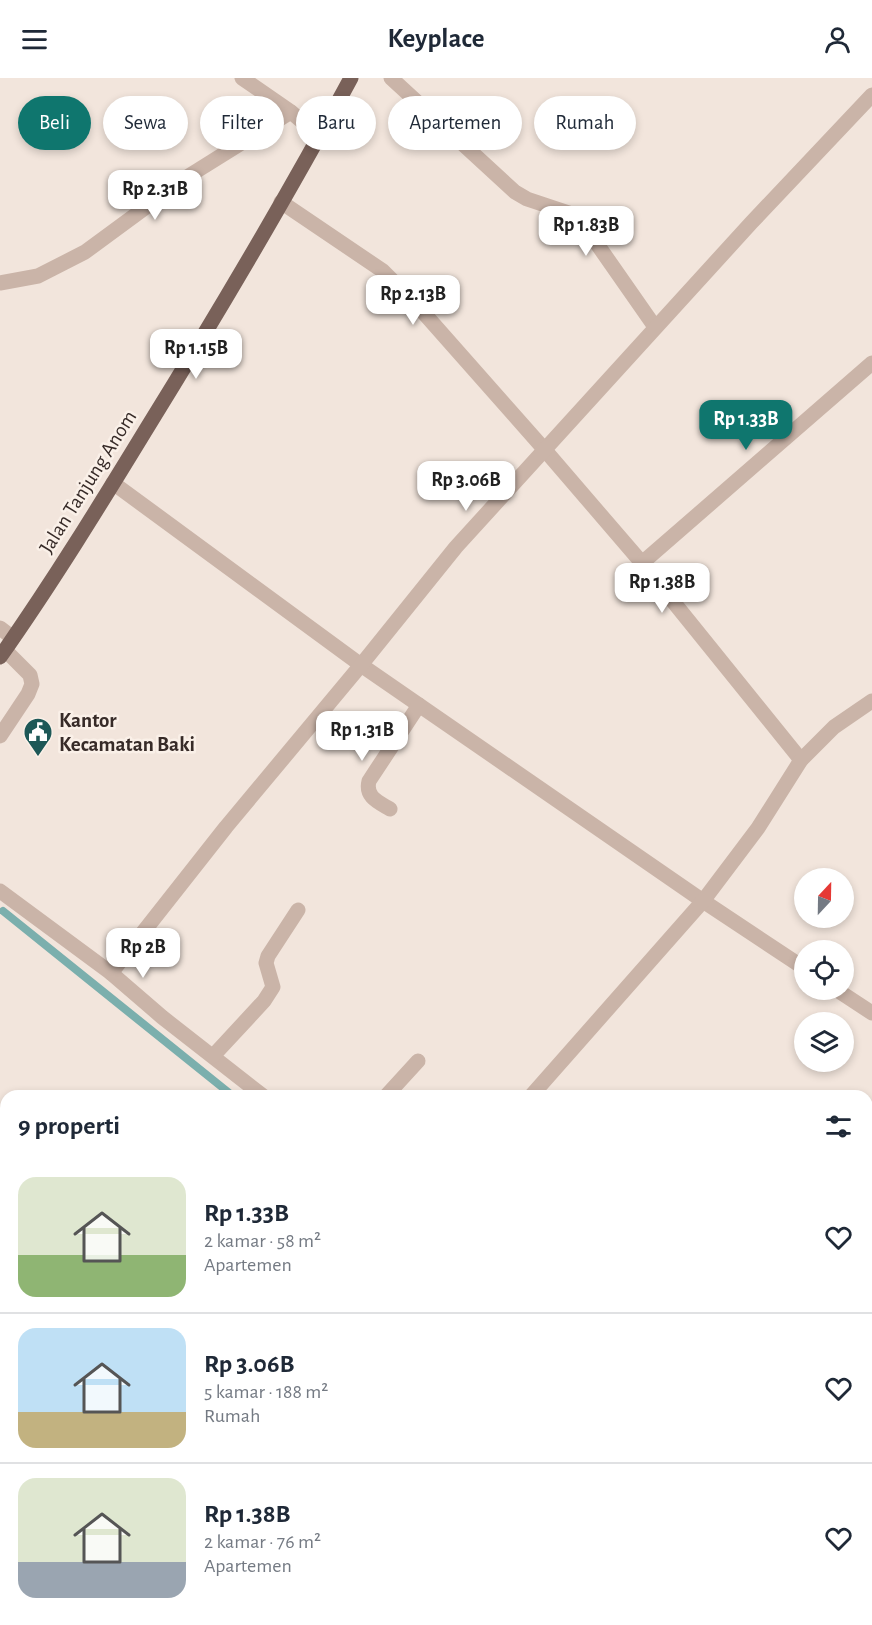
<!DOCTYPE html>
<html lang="id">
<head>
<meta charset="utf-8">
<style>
  body { margin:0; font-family:"Alegreya Sans",sans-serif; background:#f2f2f3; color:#1f2937; height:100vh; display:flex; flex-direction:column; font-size:22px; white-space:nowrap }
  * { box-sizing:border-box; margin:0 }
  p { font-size:20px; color:#747a83 }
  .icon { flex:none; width:33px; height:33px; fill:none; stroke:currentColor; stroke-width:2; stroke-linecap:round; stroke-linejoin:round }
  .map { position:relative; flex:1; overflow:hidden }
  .details { position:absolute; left:0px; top:1012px; width:873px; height:536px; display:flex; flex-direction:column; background:#fff; border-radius:18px 18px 0 0; box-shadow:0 3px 9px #0003 }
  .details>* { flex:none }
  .top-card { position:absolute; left:18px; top:18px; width:837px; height:54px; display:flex; gap:12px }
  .needle { width:39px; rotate:22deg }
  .controls { position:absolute; left:794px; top:790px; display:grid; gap:12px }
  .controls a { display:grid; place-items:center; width:60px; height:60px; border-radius:50%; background:#fff; box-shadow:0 3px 9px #0003; font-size:30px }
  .price { position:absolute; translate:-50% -51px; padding:0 14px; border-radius:12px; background:#fff; color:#222; font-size:20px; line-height:39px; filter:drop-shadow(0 2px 3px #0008) }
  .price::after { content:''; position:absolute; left:50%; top:36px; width:18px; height:14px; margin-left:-9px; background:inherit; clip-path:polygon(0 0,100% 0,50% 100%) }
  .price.selected { background:#0f766e; color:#fff }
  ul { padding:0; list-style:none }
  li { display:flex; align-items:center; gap:18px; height:150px; padding:0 18px }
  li+li { border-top:2px solid #e0e1e3 }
  li span { display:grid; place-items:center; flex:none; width:168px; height:120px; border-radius:18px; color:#555 }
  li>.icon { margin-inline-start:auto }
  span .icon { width:72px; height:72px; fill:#fffc; stroke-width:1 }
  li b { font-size:26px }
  h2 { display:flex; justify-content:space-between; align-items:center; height:72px; padding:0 18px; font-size:26px }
  .tag { padding:0 21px; border-radius:27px; background:#fff; box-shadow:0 3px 9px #0003; font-size:21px; line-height:54px }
  .tag.selected { background:#0f766e; color:#fff }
  header { display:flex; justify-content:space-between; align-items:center; height:78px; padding:0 18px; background:#fff; font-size:27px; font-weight:700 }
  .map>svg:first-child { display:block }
</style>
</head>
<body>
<header><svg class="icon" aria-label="menu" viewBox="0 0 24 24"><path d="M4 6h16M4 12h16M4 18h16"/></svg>Keyplace<svg class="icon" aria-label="person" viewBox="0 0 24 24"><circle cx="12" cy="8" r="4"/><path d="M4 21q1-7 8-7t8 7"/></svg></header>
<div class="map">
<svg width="872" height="1547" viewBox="0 0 872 1547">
  <rect width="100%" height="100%" fill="#f2e5dc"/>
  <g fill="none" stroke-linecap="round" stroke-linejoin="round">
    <!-- stream -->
    <g stroke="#7bafad" stroke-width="8">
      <polyline points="3,833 233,1018"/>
      <polyline points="867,1224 872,1220"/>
    </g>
    <!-- minor -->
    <g stroke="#cab4a8" stroke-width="15">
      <polyline points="242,0 291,34 318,57"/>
      <polyline points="391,0 515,114 527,121 569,135 575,139 588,153 655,249"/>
      <polyline points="281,124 383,193 415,225 544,371 642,485 801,682"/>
      <polyline points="0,205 38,198 85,174 187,99 291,34"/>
      <polyline points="113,405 361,587 703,823 804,890"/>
      <polyline points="642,485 872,285"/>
      <polyline points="0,550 13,560"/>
      <polyline points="0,658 28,616 32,606 30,597 5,572"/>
      <path d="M390,731C378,724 365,719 369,703L419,627"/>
      <polyline points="0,813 111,895 162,939 263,1018"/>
      <polyline points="111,895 226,749 361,587 456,469 751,145 872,17"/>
      <polyline points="837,912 872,935"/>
      <polyline points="213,978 264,923 273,909 266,885 268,878 298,832"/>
      <polyline points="386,1018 418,983"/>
      <polyline points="531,1018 703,823 758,750 801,682 834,649 872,623"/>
      <polyline points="0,1107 6,1108"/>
      <polyline points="867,1206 872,1202"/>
      <polyline points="867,1437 872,1443"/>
      <polyline points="867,1514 872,1508"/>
      <polyline points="742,1542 748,1547"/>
      <polyline points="226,1547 230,1542"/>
      <polyline points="840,1547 844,1542"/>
    </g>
    <!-- major -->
    <path stroke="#796159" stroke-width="15" d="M0,579C52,505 100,427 147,350C218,235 287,119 351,0"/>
  </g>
  <!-- icons -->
  <defs>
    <g id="civic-pin" transform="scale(1.5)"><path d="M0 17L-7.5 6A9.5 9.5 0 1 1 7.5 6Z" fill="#1d5857" stroke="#faf0e8"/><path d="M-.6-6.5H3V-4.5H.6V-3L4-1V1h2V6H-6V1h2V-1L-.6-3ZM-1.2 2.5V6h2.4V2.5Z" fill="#fff"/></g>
  </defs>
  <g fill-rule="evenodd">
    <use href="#civic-pin" x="38" y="654"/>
  </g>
  <g text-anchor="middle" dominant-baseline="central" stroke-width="5" stroke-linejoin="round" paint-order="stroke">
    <!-- street labels -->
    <g font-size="21" fill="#372b28" stroke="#faf0e8">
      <text transform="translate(88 404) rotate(-58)">Jalan Tanjung Anom</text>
    </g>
    <!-- poi labels -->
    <g font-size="21" font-weight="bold" fill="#372b28" stroke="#faf0e8" text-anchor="start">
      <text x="59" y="642">Kantor<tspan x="59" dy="24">Kecamatan Baki</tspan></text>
    </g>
  </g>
</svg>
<div class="controls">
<a><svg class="needle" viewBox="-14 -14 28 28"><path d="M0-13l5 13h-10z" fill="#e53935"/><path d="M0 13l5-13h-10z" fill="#747a83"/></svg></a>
<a><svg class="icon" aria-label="locate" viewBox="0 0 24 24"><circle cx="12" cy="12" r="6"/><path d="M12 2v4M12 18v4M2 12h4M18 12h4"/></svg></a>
<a><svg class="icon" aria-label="layers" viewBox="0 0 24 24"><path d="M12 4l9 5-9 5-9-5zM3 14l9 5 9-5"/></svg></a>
</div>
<b class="price" style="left:155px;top:143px">Rp 2.31B</b>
<b class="price" style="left:586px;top:179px">Rp 1.83B</b>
<b class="price" style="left:413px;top:248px">Rp 2.13B</b>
<b class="price" style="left:196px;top:302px">Rp 1.15B</b>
<b class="price selected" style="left:746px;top:373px">Rp 1.33B</b>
<b class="price" style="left:466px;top:434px">Rp 3.06B</b>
<b class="price" style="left:662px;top:536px">Rp 1.38B</b>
<b class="price" style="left:362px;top:684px">Rp 1.31B</b>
<b class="price" style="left:143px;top:901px">Rp 2B</b>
<div class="top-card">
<a class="tag selected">Beli</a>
<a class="tag">Sewa</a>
<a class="tag">Filter</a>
<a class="tag">Baru</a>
<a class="tag">Apartemen</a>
<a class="tag">Rumah</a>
</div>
<section class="details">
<h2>9 properti<svg class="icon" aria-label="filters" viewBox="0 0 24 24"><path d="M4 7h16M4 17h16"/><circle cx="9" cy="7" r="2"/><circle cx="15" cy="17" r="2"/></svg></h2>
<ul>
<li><span style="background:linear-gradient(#dfe7d0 65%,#8fb573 0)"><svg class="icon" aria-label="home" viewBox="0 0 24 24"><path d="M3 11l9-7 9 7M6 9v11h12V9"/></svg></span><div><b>Rp 1.33B</b><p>2 kamar · 58 m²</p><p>Apartemen</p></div><svg class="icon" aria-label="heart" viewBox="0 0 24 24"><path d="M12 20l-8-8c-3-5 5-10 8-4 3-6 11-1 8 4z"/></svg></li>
<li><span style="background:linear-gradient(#bfe0f5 70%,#c2b280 0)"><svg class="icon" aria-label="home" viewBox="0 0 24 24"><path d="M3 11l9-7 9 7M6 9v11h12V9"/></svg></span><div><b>Rp 3.06B</b><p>5 kamar · 188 m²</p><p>Rumah</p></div><svg class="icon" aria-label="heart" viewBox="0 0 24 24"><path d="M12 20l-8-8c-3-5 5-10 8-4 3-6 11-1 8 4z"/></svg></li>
<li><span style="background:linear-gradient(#dfe7d0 70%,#9aa5b1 0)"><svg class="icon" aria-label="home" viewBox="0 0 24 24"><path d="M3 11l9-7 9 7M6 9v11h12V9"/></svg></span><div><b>Rp 1.38B</b><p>2 kamar · 76 m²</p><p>Apartemen</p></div><svg class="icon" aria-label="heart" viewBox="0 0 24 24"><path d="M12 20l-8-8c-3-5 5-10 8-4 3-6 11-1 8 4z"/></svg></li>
</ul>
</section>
</div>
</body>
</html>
